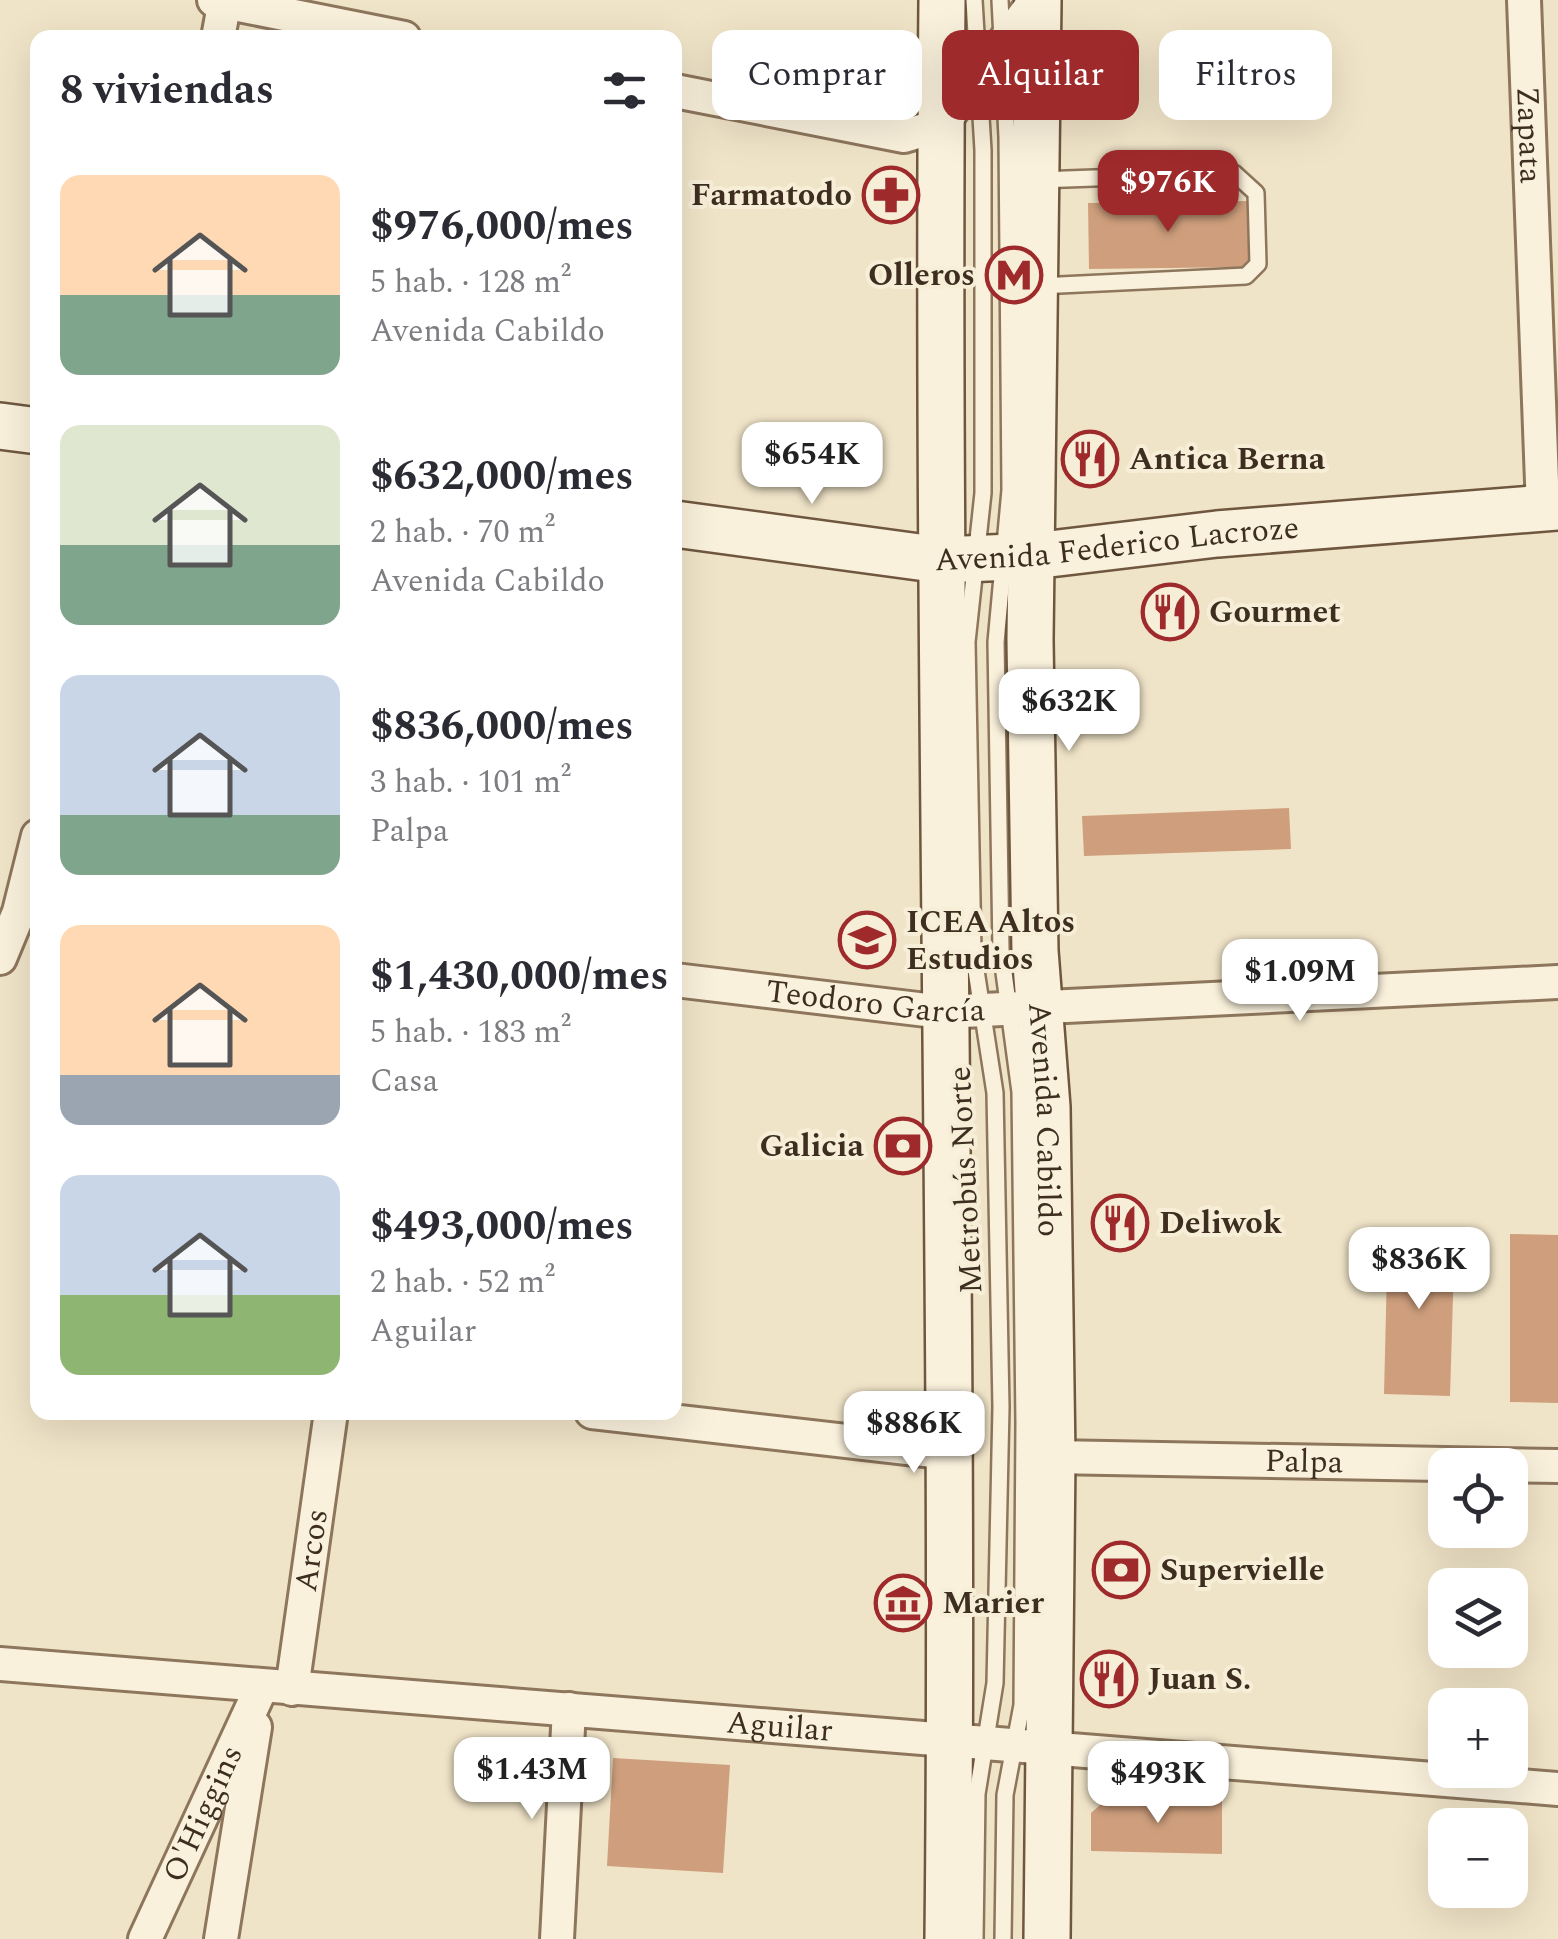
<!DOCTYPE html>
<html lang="es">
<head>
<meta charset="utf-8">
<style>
  body { margin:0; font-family:Spectral,serif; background:#f2f2f3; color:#2b2b33; height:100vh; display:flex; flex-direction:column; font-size:38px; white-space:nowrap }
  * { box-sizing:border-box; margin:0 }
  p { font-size:32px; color:#7c7c81 }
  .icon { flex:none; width:55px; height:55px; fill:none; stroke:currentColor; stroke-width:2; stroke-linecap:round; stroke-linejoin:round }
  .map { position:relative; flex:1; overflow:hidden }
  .side { position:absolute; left:30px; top:30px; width:652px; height:1390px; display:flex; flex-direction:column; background:#fff; border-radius:20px; box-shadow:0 10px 40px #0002 }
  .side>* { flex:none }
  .hud { position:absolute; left:712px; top:30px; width:695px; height:90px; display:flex; gap:20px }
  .controls { position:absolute; left:1428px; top:1448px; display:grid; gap:20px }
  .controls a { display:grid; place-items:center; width:100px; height:100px; border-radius:20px; background:#fff; box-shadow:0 10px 40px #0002; font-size:50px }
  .price { position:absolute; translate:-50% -85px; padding:0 22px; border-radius:20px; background:#fff; color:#222; font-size:32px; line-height:65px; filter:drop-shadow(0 2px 5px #0008) }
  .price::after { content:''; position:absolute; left:50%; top:60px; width:30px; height:22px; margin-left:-15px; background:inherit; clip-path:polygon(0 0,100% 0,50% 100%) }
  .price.current { background:#9e2a2b; color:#fff }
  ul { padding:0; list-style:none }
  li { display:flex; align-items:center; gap:30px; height:250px; padding:0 30px }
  li span { display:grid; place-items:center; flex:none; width:280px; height:200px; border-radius:20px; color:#555 }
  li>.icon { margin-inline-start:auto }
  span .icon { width:120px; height:120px; fill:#fffc; stroke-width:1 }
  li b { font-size:42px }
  h2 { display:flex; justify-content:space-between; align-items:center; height:120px; padding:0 30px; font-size:42px }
  .pill { padding:0 35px; border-radius:20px; background:#fff; box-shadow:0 10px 40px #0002; font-size:35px; line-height:90px }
  .pill.current { background:#9e2a2b; color:#fff }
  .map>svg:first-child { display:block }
</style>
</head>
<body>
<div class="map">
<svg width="1558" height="1939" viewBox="0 0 1558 1939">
  <rect width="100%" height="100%" fill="#f0e4c8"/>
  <!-- building -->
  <g fill="#cf9f7d">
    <polygon points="1248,201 1249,267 1089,269 1088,203"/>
    <polygon points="1289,808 1291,849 1084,856 1082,816"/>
    <polygon points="1388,1228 1455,1230 1450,1396 1384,1394"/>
    <polygon points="1510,1234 1558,1235 1558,1403 1510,1402"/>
    <polygon points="613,1758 730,1765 723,1873 607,1866"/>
    <polygon points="1108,1798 1222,1800 1222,1854 1091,1851 1091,1813"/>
  </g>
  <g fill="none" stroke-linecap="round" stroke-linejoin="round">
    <!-- service casing -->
    <g stroke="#8d765c" stroke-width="20">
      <g id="service">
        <polyline points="974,0 983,150 983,493 967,642 973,951 995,1093 1001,1407 995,1683 977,1794 975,1939"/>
        <polyline points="1000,0 1007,137 1010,490 996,642 1001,950 1020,1092 1024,1423 1022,1705 1005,1795 1003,1939"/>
        <polyline points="1038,180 1234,173 1256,193 1258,264 1246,276 1039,286"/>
      </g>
    </g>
    <!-- minor casing -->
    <g stroke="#8d765c" stroke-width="38">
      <g id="minor">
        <polyline points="214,0 404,38"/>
        <path id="s1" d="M1524,0L1543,509"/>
        <polyline points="218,38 225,0"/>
        <polyline points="675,91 904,136 941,125 1036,0"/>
        <polyline points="0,958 19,912 38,836"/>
        <path id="s2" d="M675,980L943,1012L1558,982"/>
        <polyline points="592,1412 951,1453"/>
        <path id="s3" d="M1052,1457L1558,1466"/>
        <path id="s4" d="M0,1664L1558,1789"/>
        <path id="s5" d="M292,1689L331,1412"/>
        <path id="s6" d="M145,1939L261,1688"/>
        <polyline points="221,1939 255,1727"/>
        <polyline points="557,1939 569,1709"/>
      </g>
    </g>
    <!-- secondary casing -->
    <g stroke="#6f573f" stroke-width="50">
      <g id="secondary">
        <path d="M942,0C936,646 955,1293 948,1939"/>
        <path id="s7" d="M1038,0L1030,640L1035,951L1047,1107L1052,1457L1047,1939"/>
        <polyline points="0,426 38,431"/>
        <path id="s8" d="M675,524L941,560L1033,556L1217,534L1558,507"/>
      </g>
    </g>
    <!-- service -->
    <use href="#service" stroke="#faf1dc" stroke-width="15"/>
    <!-- minor -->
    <use href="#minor" stroke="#faf1dc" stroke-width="32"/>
    <!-- secondary -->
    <use href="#secondary" stroke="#faf1dc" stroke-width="45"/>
  </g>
  <!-- icons -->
  <defs>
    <g id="pharmacy-ring" transform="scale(2.875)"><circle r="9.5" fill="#f7eed8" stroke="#9e2a2b" stroke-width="1.5"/><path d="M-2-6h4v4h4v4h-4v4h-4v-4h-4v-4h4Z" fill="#9e2a2b"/></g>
    <g id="metro-ring" transform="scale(2.875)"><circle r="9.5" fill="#f7eed8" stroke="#9e2a2b" stroke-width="1.5"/><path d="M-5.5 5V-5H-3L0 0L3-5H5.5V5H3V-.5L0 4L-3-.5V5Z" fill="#9e2a2b"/></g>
    <g id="restaurant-ring" transform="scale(2.875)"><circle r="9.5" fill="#f7eed8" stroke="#9e2a2b" stroke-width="1.5"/><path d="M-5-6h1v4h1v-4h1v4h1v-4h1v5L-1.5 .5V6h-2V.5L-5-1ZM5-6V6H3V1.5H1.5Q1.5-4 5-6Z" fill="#9e2a2b"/></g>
    <g id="university-ring" transform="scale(2.875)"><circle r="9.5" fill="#f7eed8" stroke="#9e2a2b" stroke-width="1.5"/><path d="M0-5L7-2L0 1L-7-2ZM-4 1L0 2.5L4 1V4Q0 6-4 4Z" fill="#9e2a2b"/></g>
    <g id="bank-ring" transform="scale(2.875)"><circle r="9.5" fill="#f7eed8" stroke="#9e2a2b" stroke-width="1.5"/><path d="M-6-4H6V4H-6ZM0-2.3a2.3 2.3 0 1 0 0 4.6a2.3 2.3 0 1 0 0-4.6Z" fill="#9e2a2b"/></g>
    <g id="museum-ring" transform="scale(2.875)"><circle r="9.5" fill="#f7eed8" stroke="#9e2a2b" stroke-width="1.5"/><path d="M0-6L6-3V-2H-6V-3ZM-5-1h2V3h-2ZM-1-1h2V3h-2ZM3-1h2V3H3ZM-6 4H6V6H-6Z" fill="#9e2a2b"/></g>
  </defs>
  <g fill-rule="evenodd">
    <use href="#pharmacy-ring" x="891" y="195"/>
    <use href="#metro-ring" x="1014" y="275"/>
    <use href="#restaurant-ring" x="1090" y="459"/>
    <use href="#restaurant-ring" x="1170" y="612"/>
    <use href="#university-ring" x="867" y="940"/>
    <use href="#bank-ring" x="903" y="1146"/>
    <use href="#restaurant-ring" x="1120" y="1223"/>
    <use href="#bank-ring" x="1121" y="1570"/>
    <use href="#museum-ring" x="903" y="1603"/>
    <use href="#restaurant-ring" x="1109" y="1679"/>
  </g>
  <g text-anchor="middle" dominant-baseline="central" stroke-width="8" stroke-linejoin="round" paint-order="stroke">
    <!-- street labels -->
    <g font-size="32" fill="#3d2e20" stroke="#f7eed8">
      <text stroke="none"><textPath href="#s1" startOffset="135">Zapata</textPath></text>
      <text stroke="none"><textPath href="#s8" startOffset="445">Avenida Federico Lacroze</textPath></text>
      <text stroke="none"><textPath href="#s2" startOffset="202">Teodoro García</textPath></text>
      <text stroke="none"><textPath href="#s7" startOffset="1120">Avenida Cabildo</textPath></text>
      <text transform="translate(966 1180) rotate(-93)">Metrobús Norte</text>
      <text stroke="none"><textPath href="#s3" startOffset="252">Palpa</textPath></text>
      <text stroke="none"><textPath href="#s5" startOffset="140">Arcos</textPath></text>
      <text stroke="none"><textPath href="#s4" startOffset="782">Aguilar</textPath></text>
      <text stroke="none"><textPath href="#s6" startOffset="138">O'Higgins</textPath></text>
    </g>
    <!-- poi labels -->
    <g font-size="32" font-weight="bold" fill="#3d2e20" stroke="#f7eed8" text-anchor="start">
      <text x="852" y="195" text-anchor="end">Farmatodo</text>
      <text x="975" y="275" text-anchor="end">Olleros</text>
      <text x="1129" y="459">Antica Berna</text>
      <text x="1209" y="612">Gourmet</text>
      <text x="906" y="922">ICEA Altos<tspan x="906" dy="37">Estudios</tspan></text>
      <text x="864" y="1146" text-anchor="end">Galicia</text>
      <text x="1159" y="1223">Deliwok</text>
      <text x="1160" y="1570">Supervielle</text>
      <text x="942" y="1603">Marier</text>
      <text x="1148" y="1679">Juan S.</text>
    </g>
  </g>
</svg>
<div class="controls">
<a><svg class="icon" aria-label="locate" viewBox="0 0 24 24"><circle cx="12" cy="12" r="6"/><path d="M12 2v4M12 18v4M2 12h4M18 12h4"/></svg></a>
<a><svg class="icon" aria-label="layers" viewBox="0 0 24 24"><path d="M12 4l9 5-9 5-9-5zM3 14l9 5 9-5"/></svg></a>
<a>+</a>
<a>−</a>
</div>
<b class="price current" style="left:1168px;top:235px">$976K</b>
<b class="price" style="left:812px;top:507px">$654K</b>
<b class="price" style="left:1069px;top:754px">$632K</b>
<b class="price" style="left:1300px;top:1024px">$1.09M</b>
<b class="price" style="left:1419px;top:1312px">$836K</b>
<b class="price" style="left:914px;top:1476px">$886K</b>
<b class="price" style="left:532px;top:1822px">$1.43M</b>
<b class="price" style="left:1158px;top:1826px">$493K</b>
<div class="hud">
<a class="pill">Comprar</a>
<a class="pill current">Alquilar</a>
<a class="pill">Filtros</a>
</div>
<section class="side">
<h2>8 viviendas<svg class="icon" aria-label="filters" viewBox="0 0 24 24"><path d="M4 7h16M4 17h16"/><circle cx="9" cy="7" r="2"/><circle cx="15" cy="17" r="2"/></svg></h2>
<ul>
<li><span style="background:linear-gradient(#ffd9b3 60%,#7fa58c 0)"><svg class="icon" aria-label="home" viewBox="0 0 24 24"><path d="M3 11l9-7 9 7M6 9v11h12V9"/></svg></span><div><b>$976,000/mes</b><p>5 hab. · 128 m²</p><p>Avenida Cabildo</p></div></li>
<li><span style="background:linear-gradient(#dfe7d0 60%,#7fa58c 0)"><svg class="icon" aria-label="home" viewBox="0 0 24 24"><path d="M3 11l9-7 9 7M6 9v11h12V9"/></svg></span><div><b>$632,000/mes</b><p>2 hab. · 70 m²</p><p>Avenida Cabildo</p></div></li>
<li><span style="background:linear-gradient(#c9d6e8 70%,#7fa58c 0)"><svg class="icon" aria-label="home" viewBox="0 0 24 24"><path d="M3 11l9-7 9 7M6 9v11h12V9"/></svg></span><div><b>$836,000/mes</b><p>3 hab. · 101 m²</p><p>Palpa</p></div></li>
<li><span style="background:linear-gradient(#ffd9b3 75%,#9aa5b1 0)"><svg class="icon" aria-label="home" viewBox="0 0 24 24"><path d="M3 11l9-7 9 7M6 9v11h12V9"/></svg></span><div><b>$1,430,000/mes</b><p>5 hab. · 183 m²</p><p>Casa</p></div></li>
<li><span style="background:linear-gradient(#c9d6e8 60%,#8fb573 0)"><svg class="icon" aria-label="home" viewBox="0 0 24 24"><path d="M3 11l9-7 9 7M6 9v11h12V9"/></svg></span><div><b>$493,000/mes</b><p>2 hab. · 52 m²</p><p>Aguilar</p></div></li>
</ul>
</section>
</div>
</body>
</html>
